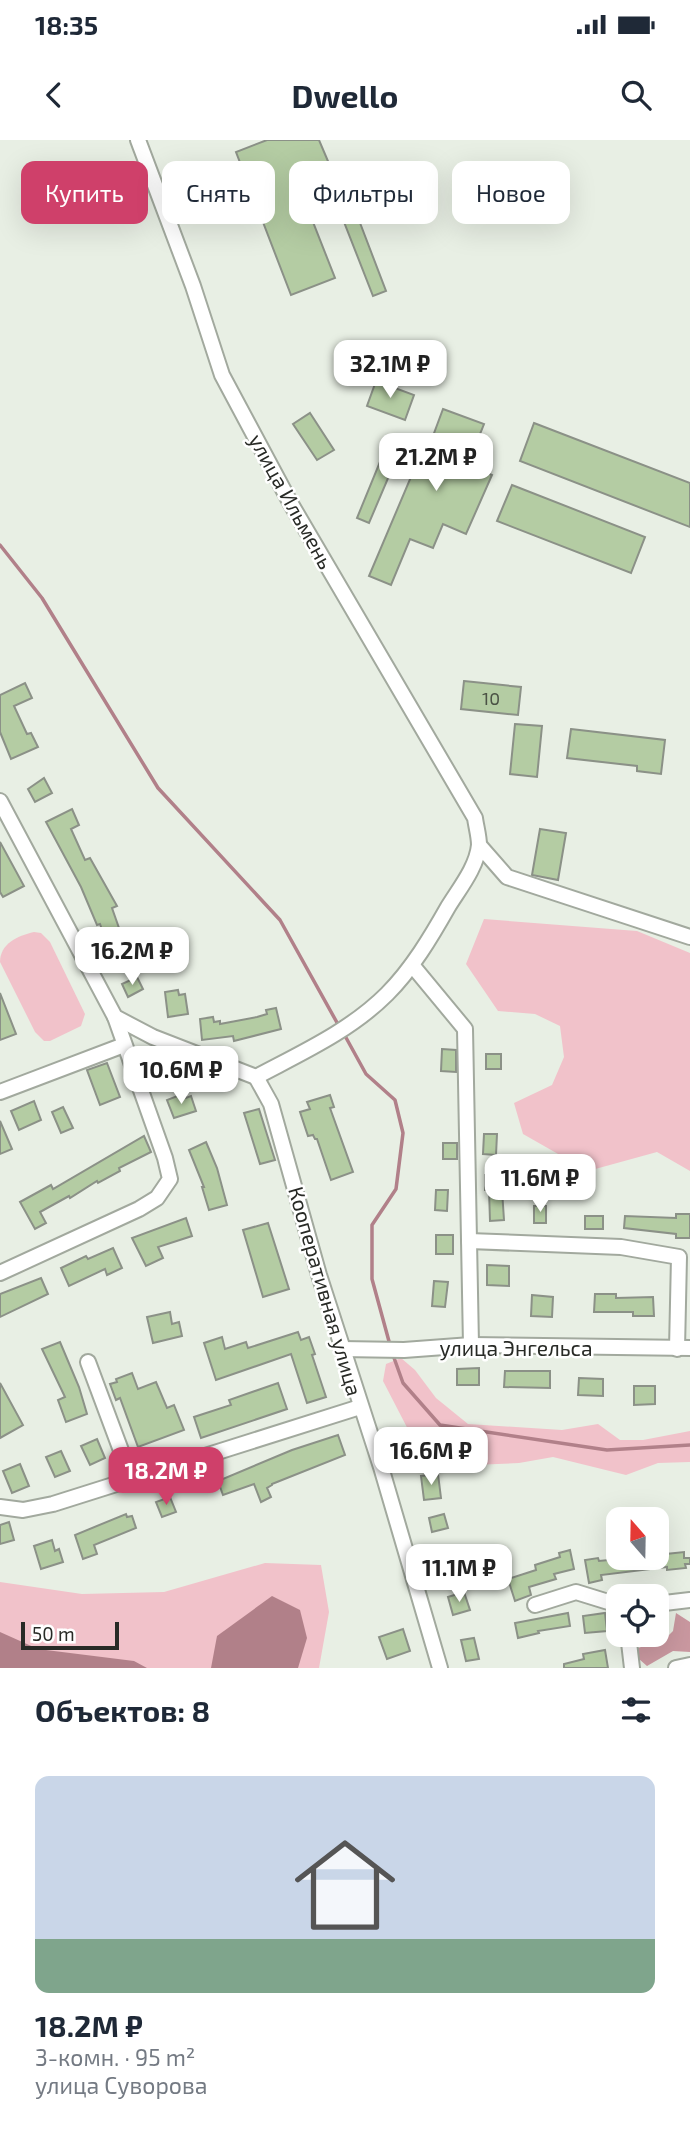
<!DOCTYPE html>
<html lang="ru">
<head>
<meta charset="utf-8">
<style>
  body { margin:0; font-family:"Exo 2",sans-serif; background:#f6f6f7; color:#1f2937; height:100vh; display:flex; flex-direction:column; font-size:26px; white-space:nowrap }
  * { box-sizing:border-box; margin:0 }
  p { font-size:23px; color:#747a83 }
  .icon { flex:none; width:38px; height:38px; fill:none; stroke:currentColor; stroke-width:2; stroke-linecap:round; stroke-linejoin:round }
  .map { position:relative; height:1528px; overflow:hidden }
  .sheet { display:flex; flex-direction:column; background:#fff; flex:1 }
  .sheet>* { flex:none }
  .guide { position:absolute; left:21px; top:21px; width:649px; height:63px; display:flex; gap:14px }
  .needle { width:46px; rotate:340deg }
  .fabs { position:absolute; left:606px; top:1367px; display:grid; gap:14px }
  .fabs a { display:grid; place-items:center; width:63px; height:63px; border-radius:14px; background:#fff; box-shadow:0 7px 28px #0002; font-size:35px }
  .scale { position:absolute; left:21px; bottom:18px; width:98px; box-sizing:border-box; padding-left:7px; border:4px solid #282a26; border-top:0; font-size:19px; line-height:24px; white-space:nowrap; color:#282a26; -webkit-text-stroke:5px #fff; paint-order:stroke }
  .price { position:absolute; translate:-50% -60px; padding:0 16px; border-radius:14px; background:#fff; color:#222; font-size:23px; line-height:46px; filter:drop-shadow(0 2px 4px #0008) }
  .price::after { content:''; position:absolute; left:50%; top:42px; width:21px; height:16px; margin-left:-10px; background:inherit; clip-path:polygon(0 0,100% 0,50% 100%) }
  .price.active { background:#cf406a; color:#fff }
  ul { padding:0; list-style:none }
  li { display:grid; align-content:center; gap:14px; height:371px; padding:0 35px }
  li+li { border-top:2px solid #e0e1e3 }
  li span { display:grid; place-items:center; height:217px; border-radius:14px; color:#555 }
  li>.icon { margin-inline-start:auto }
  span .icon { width:126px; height:126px; fill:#fffc; stroke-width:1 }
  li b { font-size:30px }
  h2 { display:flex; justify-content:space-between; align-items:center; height:84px; padding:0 35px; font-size:30px }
  .chip { padding:0 24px; border-radius:14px; background:#fff; box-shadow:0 7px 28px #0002; font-size:24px; line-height:63px }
  .chip.active { background:#cf406a; color:#fff }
  .status { display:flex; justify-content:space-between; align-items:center; height:49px; padding:0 35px; background:#fff; direction:ltr }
  .status svg { height:19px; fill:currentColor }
  header { display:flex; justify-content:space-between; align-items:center; height:91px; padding:0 35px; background:#fff; font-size:32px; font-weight:700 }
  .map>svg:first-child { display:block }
</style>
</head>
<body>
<div class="status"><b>18:35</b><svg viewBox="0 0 49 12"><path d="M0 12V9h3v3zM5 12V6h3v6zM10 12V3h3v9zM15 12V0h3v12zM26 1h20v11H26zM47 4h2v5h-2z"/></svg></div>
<header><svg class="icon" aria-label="back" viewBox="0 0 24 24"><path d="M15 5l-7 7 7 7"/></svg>Dwello<svg class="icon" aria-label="search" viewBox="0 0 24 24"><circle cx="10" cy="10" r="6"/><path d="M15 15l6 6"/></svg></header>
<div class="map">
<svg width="690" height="1528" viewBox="0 0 690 1528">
  <rect width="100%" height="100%" fill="#e8efe4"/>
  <!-- green -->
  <g fill="#f1c2ca">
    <polygon points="484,779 637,791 690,813 690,1031 657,1012 588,1031 523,994 514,963 552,945 564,917 560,886 535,874 498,871 466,824"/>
    <path d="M34,792L41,793L50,802L85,874L81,886L50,901H44L35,892L0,822C0,804 17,796 34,792Z"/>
    <polygon points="401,1218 415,1230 436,1258 468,1284 562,1290 598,1284 620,1300 643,1300 690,1291 690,1322 658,1323 626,1335 553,1317 519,1323 473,1325 413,1299 383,1241 386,1224"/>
    <polygon points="265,1423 321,1425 329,1472 319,1528 0,1528 0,1442 82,1454 164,1452"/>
  </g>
  <!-- forest -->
  <polygon fill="#ca98a0" points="676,1473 690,1482 690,1512 673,1511 647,1526 639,1519 638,1508 665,1499 673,1491"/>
  <!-- water -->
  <g fill="#b18089">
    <polygon points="272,1456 300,1470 307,1498 298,1528 211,1528 217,1496"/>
    <polygon points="0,1492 38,1509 134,1521 147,1528 0,1528"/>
  </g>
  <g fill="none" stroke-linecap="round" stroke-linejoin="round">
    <!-- stream -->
    <g stroke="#b18089" stroke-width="3.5">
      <polyline points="0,405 42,458 158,648 280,780 340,888"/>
      <polyline points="344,894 366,934 395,960 403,993 396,1049 372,1085 372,1139 390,1205"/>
      <polyline points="393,1215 403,1243 440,1285 607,1310 690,1305"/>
    </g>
  </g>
  <!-- building -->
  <g fill="#b4cca3" stroke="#8b9187" stroke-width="2">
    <polygon points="267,0 319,0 336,40 302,54 335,138 291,155 236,12"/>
    <polygon points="349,54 386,151 373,156 335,59"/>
    <polygon points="376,241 414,255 405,280 367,266"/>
    <polygon points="443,269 484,284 468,324 492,335 466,394 443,384 433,408 410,399 391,445 369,436 422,311 427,312"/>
    <polygon points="310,273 334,310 317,320 293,284"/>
    <polygon points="534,283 690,343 690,387 520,321"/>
    <polygon points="384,312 397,317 369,383 357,378"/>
    <polygon points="512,345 645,397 631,433 497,381"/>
    <polygon points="464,541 521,547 518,575 461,569"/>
    <polygon points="25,543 32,558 14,566 27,594 31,593 38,607 11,619 0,592 0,555"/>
    <polygon points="515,584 542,586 537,637 510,634"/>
    <polygon points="571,589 665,600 661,634 637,631 637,626 567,618"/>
    <polygon points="44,638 52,653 35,662 28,649"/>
    <polygon points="72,669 79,685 71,689 85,720 90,718 117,766 112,768 126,808 111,814 100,784 97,785 81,747 46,682"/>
    <polygon points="540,689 566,693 558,740 532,735"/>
    <polygon points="0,702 24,746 3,757 0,752"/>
    <polygon points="137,837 143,849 128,857 122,844"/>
    <polygon points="178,850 179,855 185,854 188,874 168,877 165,852"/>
    <polygon points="0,853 16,894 0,900"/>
    <polygon points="276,868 281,889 234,901 233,896 202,900 200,879 213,877 214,882 220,881 220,884 257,877 267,874 266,870"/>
    <polygon points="442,909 456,910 456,932 441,931"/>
    <rect x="486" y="914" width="15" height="15"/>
    <polygon points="107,923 120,957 100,965 87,930"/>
    <polygon points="185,953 186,958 191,956 196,971 174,978 167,960"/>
    <polygon points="330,955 334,967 330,968 353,1032 331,1040 317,999 315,999 313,995 308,996 300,972 310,969 307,962"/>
    <polygon points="34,961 41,980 19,990 11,971"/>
    <polygon points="63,967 73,988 61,993 52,972"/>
    <polygon points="259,969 275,1020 260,1024 244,973"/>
    <polygon points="0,981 12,1009 0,1014"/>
    <polygon points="484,994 497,994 496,1015 483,1014"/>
    <polygon points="144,996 151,1012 119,1028 120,1031 98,1043 97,1041 70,1058 69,1056 40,1072 46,1083 35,1089 20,1062 51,1045 53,1049"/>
    <polygon points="206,1002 217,1028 227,1065 209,1070 202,1047 204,1047 189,1010"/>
    <rect x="443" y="1003" width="14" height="16"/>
    <polygon points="485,1035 501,1035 504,1080 490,1081 489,1050 485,1050"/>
    <polygon points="436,1050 448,1050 447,1071 435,1070"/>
    <rect x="534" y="1066" width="12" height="17"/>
    <polygon points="676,1074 690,1074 690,1098 676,1098 676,1094 624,1088 625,1076 676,1078"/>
    <rect x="585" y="1076" width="18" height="13"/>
    <polygon points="186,1078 192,1096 158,1107 163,1118 146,1126 132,1098"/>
    <polygon points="268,1083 289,1149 263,1157 243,1090"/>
    <rect x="436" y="1095" width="17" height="19"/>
    <polygon points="113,1108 122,1128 107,1135 105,1129 69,1146 61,1128 86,1116 88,1119"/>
    <polygon points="487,1125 509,1126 509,1146 487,1145"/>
    <polygon points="41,1138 48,1154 0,1177 0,1154"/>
    <polygon points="434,1141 448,1142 445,1167 432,1166"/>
    <polygon points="595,1154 616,1154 616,1158 653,1157 654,1176 633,1176 633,1172 594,1172"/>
    <polygon points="532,1155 553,1157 552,1177 531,1176"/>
    <polygon points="170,1172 172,1184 179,1182 182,1196 153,1203 147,1177"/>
    <polygon points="298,1192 301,1200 309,1197 315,1214 312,1215 326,1257 307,1263 291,1214 216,1240 204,1203 222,1197 225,1209 246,1202 248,1208"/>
    <polygon points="60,1202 79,1247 87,1274 66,1282 58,1260 65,1257 42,1209"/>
    <polygon points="479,1228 479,1245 457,1245 457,1229"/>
    <polygon points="505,1231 550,1231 550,1248 504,1247"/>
    <polygon points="132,1233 138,1249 156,1242 167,1268 174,1265 184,1290 138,1307 120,1258 116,1260 110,1244 117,1242 116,1239"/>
    <polygon points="579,1238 603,1239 603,1256 578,1255"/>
    <polygon points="0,1243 23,1285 0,1298"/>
    <polygon points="278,1243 287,1269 201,1298 194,1277 231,1265 229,1260"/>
    <polygon points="634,1246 655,1246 655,1264 634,1265"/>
    <polygon points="338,1295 345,1315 272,1344 272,1345 267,1348 271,1357 261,1362 254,1344 223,1355 218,1341 292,1310"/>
    <polygon points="97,1299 105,1318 90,1325 81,1306"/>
    <polygon points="61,1311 70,1331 55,1337 46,1317"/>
    <polygon points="20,1324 29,1346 12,1353 3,1331"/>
    <polygon points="438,1334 441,1358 424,1360 421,1336"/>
    <polygon points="170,1357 176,1372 162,1377 156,1362"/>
    <polygon points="126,1374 127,1377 132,1376 136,1388 94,1405 97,1414 83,1419 75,1395"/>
    <polygon points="444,1374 448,1388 432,1392 429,1378"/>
    <polygon points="9,1382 14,1400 0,1404 0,1385"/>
    <polygon points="52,1400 55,1411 59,1409 63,1422 41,1429 34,1406"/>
    <polygon points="453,1409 456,1425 440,1428 437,1413"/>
    <polygon points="570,1410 574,1429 554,1434 556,1439 529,1447 531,1455 515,1461 508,1439 536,1430 535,1425 560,1417 559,1413"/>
    <polygon points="684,1412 684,1418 690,1418 690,1424 685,1424 686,1428 667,1430 667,1427 601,1435 602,1440 589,1443 585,1420 598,1418 599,1421 629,1418 666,1418 666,1414"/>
    <polygon points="464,1452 470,1470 453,1475 448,1457"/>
    <polygon points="568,1473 570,1486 538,1491 539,1493 518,1498 515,1483"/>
    <polygon points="605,1473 607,1491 585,1493 583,1476"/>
    <polygon points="403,1489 410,1511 387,1519 379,1497"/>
    <polygon points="474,1498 479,1519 466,1521 461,1500"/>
    <polygon points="605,1510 608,1528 564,1528 564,1524 584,1519 583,1514"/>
  </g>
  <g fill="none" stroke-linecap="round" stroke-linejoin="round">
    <!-- minor casing -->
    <g stroke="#a2a99e" stroke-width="18">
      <g id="minor">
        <path d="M138,0L193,146L222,235L291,364L475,678C476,686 479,696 479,705C477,727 459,749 448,767C431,797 412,829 387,854C350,891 301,913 256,937"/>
        <polyline points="0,661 115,877 153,897 256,937"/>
        <polyline points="479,705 507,737 690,797"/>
        <polyline points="412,825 465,889 471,1205"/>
        <polyline points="256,937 271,964 319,1135 381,1327 440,1528"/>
        <polyline points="0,952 124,905"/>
        <polyline points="469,1101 621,1107 679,1117 677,1209"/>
        <polyline points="0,1133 139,1069 157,1058 170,1039 165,1018 115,877"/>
        <polyline points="341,1209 404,1210 471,1205 690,1208"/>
        <polyline points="88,1222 132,1340"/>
        <polyline points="0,1367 23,1370 53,1364 360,1267"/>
        <polyline points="656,1464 690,1460"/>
        <polyline points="535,1465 576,1452 618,1465"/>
        <polyline points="628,1494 632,1528"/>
        <polyline points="676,1528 690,1525"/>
      </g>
    </g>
    <!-- minor -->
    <use href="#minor" stroke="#fff" stroke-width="14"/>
  </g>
  <g text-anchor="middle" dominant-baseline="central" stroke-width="5" stroke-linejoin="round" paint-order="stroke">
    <!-- number labels -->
    <g font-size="18" fill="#4b5245">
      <text x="491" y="558">10</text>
    </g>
    <!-- street labels -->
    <g font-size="21" fill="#282a26" stroke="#fff">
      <text transform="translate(292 361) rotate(61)">улица Ильмень</text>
      <text transform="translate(326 1151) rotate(74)">Кооперативная улица</text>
      <text x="516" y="1207">улица Энгельса</text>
    </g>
  </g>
</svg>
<div class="fabs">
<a><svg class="needle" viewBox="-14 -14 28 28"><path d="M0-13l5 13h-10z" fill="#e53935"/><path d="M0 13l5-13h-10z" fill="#747a83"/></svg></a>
<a><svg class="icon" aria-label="locate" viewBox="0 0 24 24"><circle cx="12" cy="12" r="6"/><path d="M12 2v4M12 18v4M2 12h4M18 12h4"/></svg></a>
</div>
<div class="scale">50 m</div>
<b class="price" style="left:390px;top:260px">32.1M ₽</b>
<b class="price" style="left:436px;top:353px">21.2M ₽</b>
<b class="price" style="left:132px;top:847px">16.2M ₽</b>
<b class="price" style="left:181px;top:966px">10.6M ₽</b>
<b class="price" style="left:540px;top:1074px">11.6M ₽</b>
<b class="price" style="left:431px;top:1347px">16.6M ₽</b>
<b class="price active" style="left:166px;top:1367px">18.2M ₽</b>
<b class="price" style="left:459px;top:1464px">11.1M ₽</b>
<div class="guide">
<a class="chip active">Купить</a>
<a class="chip">Снять</a>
<a class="chip">Фильтры</a>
<a class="chip">Новое</a>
</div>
</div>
<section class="sheet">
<h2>Объектов: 8<svg class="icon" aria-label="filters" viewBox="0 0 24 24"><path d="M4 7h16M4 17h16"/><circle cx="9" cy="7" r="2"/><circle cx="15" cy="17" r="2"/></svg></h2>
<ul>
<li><span style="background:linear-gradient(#c9d6e8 75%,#7fa58c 0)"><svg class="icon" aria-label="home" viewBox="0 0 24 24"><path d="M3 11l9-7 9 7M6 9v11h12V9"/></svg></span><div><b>18.2M ₽</b><p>3-комн. · 95 m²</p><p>улица Суворова</p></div></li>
</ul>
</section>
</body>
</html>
